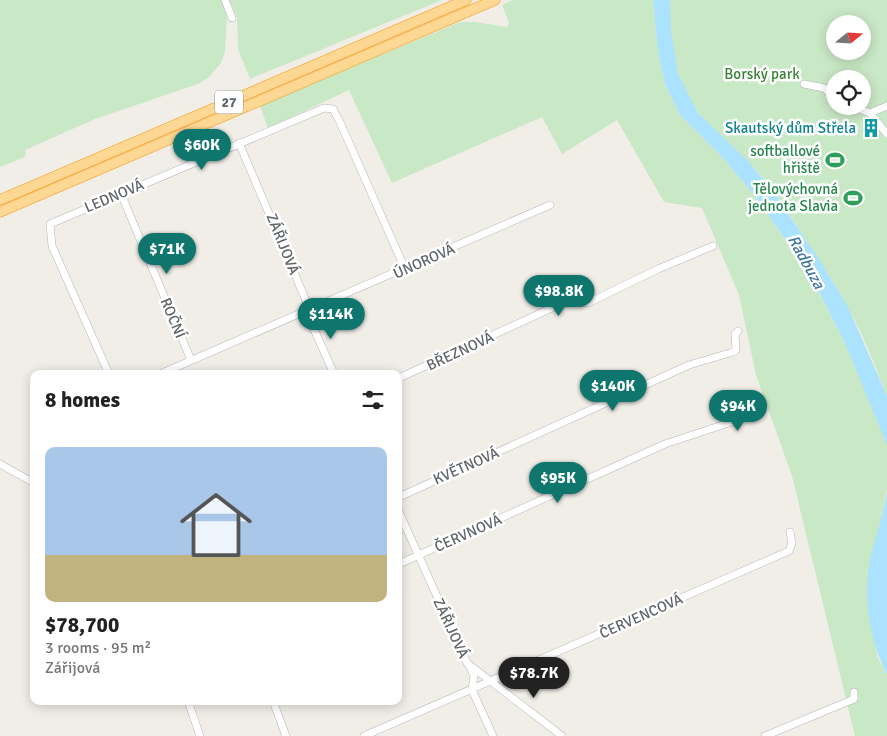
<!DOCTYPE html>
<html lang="en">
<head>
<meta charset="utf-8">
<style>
  body { margin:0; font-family:Signika,sans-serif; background:#f2f2f2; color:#222; height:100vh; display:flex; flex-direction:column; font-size:19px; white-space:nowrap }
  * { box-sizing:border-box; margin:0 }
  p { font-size:16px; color:#767676 }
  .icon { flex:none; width:28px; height:28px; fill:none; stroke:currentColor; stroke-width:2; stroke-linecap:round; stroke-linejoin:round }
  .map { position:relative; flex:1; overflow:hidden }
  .side { position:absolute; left:30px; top:370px; width:372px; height:335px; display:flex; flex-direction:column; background:#fff; border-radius:10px; box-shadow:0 2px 12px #0003 }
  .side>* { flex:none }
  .needle { width:32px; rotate:72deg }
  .tools { position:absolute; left:826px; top:15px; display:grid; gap:10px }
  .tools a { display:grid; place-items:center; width:45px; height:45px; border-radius:50%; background:#fff; box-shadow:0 2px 12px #0003; font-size:25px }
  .price { position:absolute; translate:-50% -42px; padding:0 11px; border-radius:18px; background:#0f766e; color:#fff; font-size:16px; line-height:32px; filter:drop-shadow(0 1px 2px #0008) }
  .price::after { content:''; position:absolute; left:50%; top:30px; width:15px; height:11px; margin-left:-8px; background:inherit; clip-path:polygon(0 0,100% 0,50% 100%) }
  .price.on { background:#222; color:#fff }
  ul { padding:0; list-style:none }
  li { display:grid; align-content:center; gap:10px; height:265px; padding:0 15px }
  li+li { border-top:1px solid #e0e0e0 }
  li span { display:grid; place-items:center; height:155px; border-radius:10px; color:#555 }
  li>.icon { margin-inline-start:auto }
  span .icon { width:90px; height:90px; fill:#fffc; stroke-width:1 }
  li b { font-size:21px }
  h2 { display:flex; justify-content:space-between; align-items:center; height:60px; padding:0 15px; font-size:21px }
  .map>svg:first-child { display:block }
</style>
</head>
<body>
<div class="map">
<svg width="887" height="736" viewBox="0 0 887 736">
  <rect width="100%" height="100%" fill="#f1eee8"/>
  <!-- green -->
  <g fill="#c9e8c5" fill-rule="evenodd">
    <polygon points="0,0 222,0 227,17 225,51 221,63 209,77 198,84 95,119 25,150 26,155 23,158 0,167"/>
    <polygon points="229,0 442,0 250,79 238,49 237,17"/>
    <polygon points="513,0 653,0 658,52 665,84 680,115 724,159 759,201 812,280 844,341 887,444 887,488 880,530 870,559 868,592 870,619 878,658 887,674 887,736 855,736 792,476 756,375 739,295 702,208 664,202 617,120 562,154 542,117 392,183 349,90 268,128 260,106 460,22 475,22 507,27 509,23 502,5"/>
    <path d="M670,0H887V396C875,366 863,334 847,306C825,267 799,228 773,191C753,162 723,142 700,115C674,85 669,38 670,0ZM835,24H862V51H835ZM835,79H862V106H835Z"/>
  </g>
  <!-- water -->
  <g fill="#abe2fe">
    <polygon points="653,0 670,0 671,32 678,74 698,113 749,162 773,191 819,259 848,307 887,396 887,445 844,341 811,277 759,201 724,159 680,115 665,84 658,52"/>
    <path d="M887,492V674C869,641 863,596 870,559C875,537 884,515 887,492Z"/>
  </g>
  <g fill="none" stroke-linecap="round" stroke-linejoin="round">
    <!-- minor casing -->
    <g stroke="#b3b6ba" stroke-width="8">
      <g id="minor">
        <polyline points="225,0 232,18"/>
        <polyline points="804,84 824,88 835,98"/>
        <polyline points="852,106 870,113 887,106"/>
        <polyline points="870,113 887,134"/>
        <polyline points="239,143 307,303 309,318 334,374"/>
        <polyline points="125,192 124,201 191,360"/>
        <polyline points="109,374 52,246 50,224 324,108 333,109 339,120 405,269"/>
        <polyline points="160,374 550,205"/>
        <polyline points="399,378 567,301 588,303 658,269 713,246"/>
        <polyline points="0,464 34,483"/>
        <polyline points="399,497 689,365 733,352 736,350 735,334 738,331"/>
        <polyline points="399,512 467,663 562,736"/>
        <polyline points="399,564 665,444 759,413"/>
        <polyline points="469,665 474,676 472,690 493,736"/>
        <polyline points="188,701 200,736"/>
        <polyline points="273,701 286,736"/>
        <polyline points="364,736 789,551 792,543 790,532"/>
        <polyline points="765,736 854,699 854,692"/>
      </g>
    </g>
    <!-- highway casing -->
    <g stroke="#f69303" stroke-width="11">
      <g id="highway">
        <polyline points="0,200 466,0"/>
        <polyline points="0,212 495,0"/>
      </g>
    </g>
    <!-- minor -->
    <use href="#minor" stroke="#fff" stroke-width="7"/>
    <!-- highway -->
    <use href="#highway" stroke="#fcd894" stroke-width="10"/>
  </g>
  <!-- icons -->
  <defs>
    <g id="building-bare" transform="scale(1.5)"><path d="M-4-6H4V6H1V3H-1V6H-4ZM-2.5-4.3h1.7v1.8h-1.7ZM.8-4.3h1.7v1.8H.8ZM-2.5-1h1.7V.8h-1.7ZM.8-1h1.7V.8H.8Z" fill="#0f9aa8" stroke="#fff" stroke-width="2.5" paint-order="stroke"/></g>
    <g id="stadium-bare" transform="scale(1.5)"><path d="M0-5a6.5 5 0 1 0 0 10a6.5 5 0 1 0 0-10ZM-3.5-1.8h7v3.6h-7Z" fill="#2e9e5b" stroke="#fff" stroke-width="2.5" paint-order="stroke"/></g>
  </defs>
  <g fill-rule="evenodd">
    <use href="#building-bare" x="871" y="128"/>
    <use href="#stadium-bare" x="835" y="160"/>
    <use href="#stadium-bare" x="853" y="198"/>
  </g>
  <g text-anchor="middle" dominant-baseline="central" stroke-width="5" stroke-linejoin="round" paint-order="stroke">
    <!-- shield labels -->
    <rect fill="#fff" stroke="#8f9295" stroke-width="1" x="215" y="90.5" width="28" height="23" rx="4"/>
    <g font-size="14" font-weight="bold" fill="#5f6468">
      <text x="229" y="102">27</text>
    </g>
    <!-- park labels -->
    <g font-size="15" fill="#398135" stroke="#fff">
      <text x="762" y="74">Borský park</text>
    </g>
    <!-- culture labels -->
    <g font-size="15" fill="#0d838f" stroke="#fff" text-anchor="end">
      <text x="856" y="128">Skautský dům Střela</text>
    </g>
    <!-- leisure labels -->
    <g font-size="15" fill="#27864d" stroke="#fff" text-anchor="end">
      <text x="820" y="151">softballové<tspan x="820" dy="17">hřiště</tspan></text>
      <text x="838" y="189">Tělovýchovná<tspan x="838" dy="17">jednota Slavia</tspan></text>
    </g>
    <!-- street labels -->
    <g font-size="15" fill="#5f6468" stroke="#fff">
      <text transform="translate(114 196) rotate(-23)">LEDNOVÁ</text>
      <text transform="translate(283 244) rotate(68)">ZÁŘIJOVÁ</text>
      <text transform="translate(424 261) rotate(-24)">ÚNOROVÁ</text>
      <text transform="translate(173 318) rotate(67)">ROČNÍ</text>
      <text transform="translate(460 351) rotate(-25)">BŘEZNOVÁ</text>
      <text transform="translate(466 466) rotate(-24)">KVĚTNOVÁ</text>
      <text transform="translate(468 533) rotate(-24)">ČERVNOVÁ</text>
      <text transform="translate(641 616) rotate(-24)">ČERVENCOVÁ</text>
      <text transform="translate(451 628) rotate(65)">ZÁŘIJOVÁ</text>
    </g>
    <!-- water labels -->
    <g font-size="16" font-style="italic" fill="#3f77a0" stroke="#fff">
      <text transform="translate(806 262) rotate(61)">Radbuza</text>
    </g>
  </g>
</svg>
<div class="tools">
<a><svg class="needle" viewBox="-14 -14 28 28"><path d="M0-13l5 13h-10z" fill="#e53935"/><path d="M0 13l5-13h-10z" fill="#767676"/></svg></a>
<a><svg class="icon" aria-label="locate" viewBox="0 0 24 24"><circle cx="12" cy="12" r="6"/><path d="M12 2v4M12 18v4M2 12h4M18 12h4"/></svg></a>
</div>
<b class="price" style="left:202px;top:171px">$60K</b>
<b class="price" style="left:167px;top:275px">$71K</b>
<b class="price" style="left:559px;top:317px">$98.8K</b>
<b class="price" style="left:331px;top:340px">$114K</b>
<b class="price" style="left:613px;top:412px">$140K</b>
<b class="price" style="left:738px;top:432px">$94K</b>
<b class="price" style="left:558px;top:504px">$95K</b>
<b class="price on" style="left:534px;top:699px">$78.7K</b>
<section class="side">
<h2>8 homes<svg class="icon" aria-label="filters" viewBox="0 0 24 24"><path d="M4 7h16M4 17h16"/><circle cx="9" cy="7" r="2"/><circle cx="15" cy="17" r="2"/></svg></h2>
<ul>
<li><span style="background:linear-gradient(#a9c7e8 70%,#c2b280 0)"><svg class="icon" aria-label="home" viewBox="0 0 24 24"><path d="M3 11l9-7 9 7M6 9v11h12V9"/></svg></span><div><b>$78,700</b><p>3 rooms · 95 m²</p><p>Zářijová</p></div></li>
</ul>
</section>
</div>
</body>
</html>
